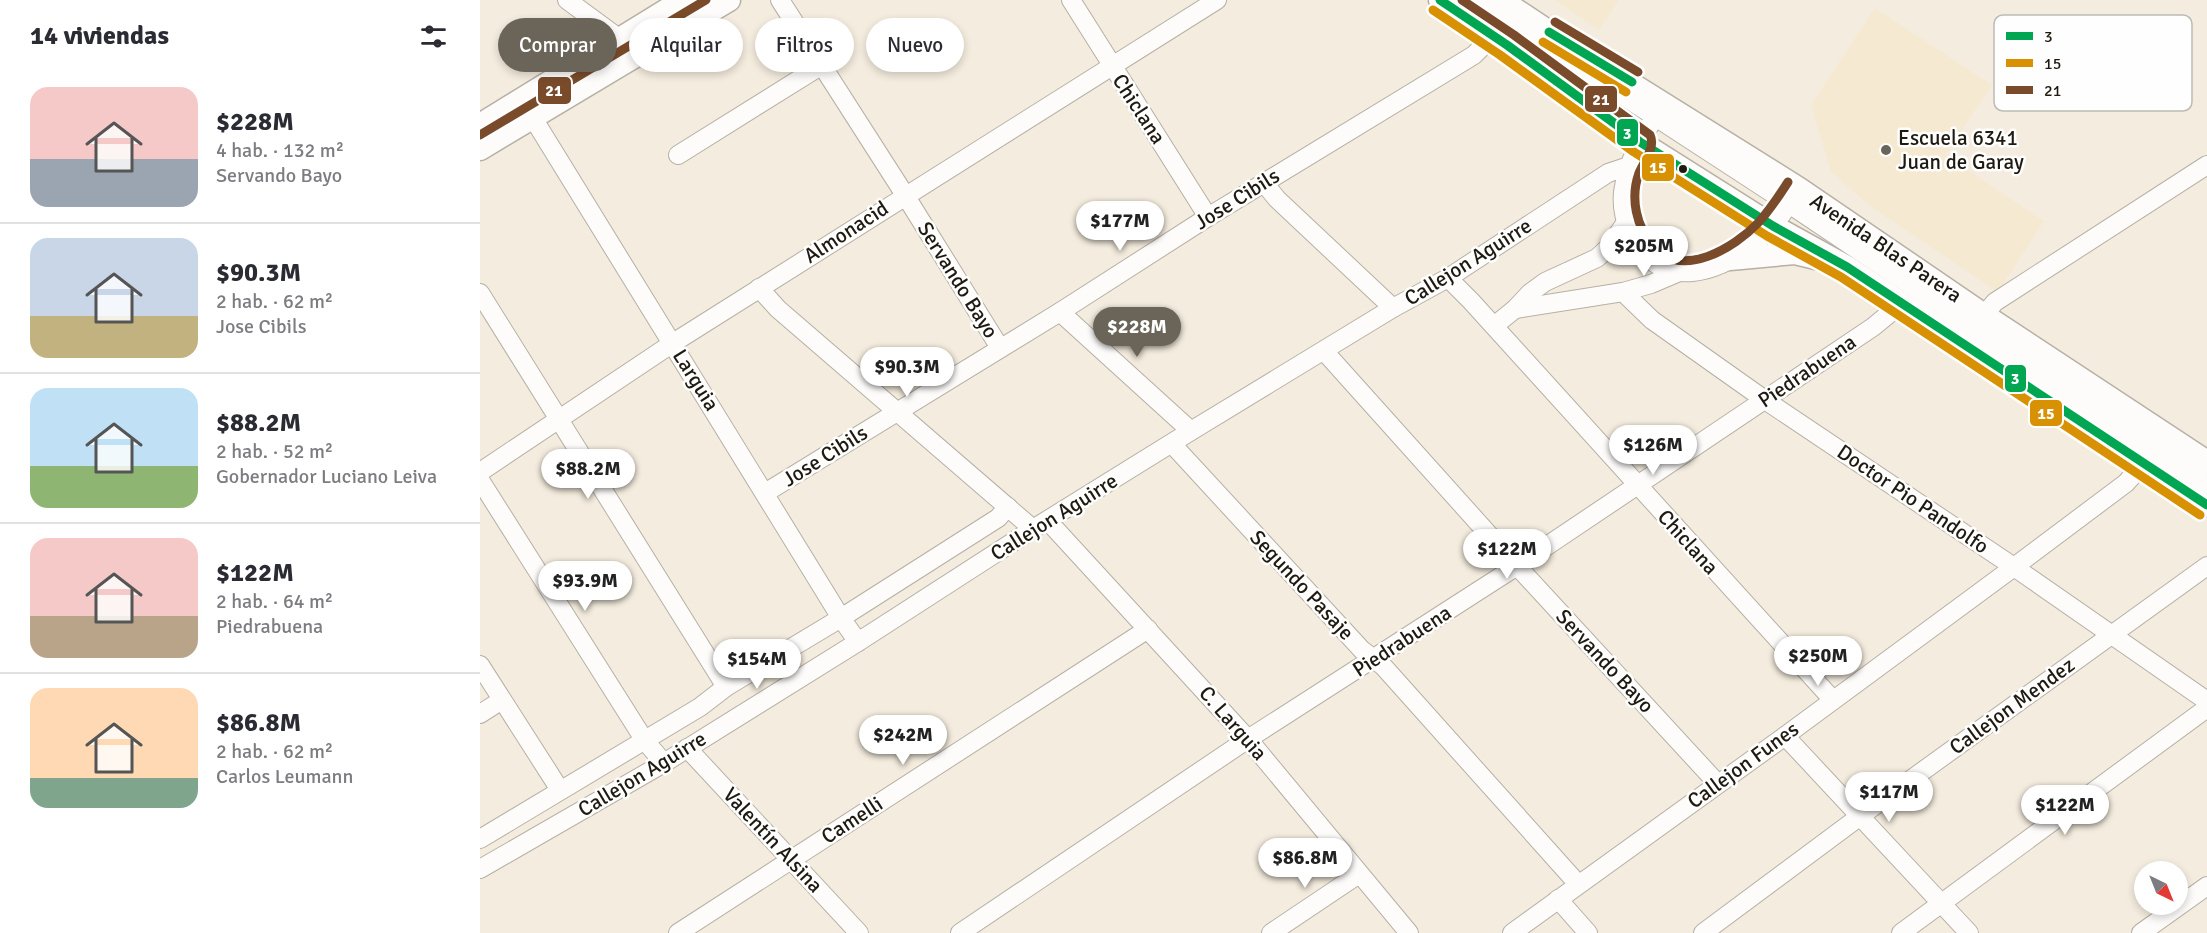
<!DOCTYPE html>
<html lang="es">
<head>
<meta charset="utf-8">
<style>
  body { margin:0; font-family:Signika,sans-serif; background:#f7f7f7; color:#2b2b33; height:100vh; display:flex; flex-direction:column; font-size:22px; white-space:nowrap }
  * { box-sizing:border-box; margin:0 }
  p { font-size:20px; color:#7c7c81 }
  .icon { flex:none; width:33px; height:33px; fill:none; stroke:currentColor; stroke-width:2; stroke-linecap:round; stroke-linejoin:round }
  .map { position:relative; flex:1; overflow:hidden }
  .drawer { display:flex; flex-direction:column; background:#fff; width:480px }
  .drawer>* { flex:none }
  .banner { position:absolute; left:18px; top:18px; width:570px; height:54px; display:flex; gap:12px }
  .needle { width:39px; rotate:137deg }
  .buttons { position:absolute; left:1654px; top:861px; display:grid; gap:12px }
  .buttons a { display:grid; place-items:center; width:54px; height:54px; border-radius:50%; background:#fff; box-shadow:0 3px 9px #0003; font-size:30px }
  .price { position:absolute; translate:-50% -51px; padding:0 14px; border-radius:21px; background:#fff; color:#222; font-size:20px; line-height:39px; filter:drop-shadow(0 2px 3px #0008) }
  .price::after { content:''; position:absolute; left:50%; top:36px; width:18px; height:14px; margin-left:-9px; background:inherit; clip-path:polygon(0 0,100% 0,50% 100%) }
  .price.active { background:#6a6459; color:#fff }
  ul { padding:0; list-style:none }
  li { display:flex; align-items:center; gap:18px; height:150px; padding:0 30px }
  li+li { border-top:2px solid #e1e1e2 }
  li span { display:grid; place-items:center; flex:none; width:168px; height:120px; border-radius:18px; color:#555 }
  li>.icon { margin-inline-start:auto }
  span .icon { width:72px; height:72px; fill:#fffc; stroke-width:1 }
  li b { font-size:26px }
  h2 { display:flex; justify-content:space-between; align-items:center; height:72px; padding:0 30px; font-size:26px }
  .chip { padding:0 21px; border-radius:27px; background:#fff; box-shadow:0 3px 9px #0003; font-size:21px; line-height:54px }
  .chip.active { background:#6a6459; color:#fff }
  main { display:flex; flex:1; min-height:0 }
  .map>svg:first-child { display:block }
</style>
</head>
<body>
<main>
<section class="drawer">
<h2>14 viviendas<svg class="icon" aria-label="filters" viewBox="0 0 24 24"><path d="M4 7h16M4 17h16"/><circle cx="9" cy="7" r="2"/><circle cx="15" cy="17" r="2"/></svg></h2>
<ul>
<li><span style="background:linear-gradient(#f6c9c9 60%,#9aa5b1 0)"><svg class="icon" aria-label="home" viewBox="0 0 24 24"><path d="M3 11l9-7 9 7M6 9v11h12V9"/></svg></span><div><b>$228M</b><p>4 hab. · 132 m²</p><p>Servando Bayo</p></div></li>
<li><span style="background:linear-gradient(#c9d6e8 65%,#c2b280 0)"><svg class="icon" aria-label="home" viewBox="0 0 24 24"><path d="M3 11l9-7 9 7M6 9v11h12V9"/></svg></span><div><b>$90.3M</b><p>2 hab. · 62 m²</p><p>Jose Cibils</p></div></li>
<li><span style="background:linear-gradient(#bfe0f5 65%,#8fb573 0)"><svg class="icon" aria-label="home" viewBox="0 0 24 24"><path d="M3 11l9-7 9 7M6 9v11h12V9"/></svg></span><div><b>$88.2M</b><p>2 hab. · 52 m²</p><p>Gobernador Luciano Leiva</p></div></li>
<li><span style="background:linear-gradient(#f6c9c9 65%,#b9a48a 0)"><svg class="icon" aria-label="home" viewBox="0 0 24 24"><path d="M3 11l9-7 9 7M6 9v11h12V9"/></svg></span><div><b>$122M</b><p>2 hab. · 64 m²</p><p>Piedrabuena</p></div></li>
<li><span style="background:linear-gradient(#ffd9b3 75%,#7fa58c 0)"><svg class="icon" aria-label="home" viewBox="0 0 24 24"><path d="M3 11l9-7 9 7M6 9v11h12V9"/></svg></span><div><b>$86.8M</b><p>2 hab. · 62 m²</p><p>Carlos Leumann</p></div></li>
</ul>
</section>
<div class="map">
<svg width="1727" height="933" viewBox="0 0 1727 933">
  <rect width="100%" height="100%" fill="#f4ecde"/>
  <!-- built -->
  <g fill="#f6e9d1">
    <polygon points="1075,0 1139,0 1119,30"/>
    <polygon points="1395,8 1512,85 1465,155 1564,221 1518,292 1421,227 1385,202 1351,172 1331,105"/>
  </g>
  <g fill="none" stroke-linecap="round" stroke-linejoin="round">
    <!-- minor casing -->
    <g stroke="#b6b0a5" stroke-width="20">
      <g id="minor">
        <polyline points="87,0 140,39"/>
        <polyline points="300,0 425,195 520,348"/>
        <polyline points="591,0 728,217"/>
        <polyline points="996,0 1309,204 1727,484"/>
        <path d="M1180,108C1166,132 1149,157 1144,186C1140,205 1145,226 1156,243C1186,290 1237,273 1274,244C1291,231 1304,213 1314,195"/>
        <polyline points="53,118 361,618 378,642"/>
        <polyline points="198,155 342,65"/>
        <polyline points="784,183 797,199 913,308"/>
        <polyline points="968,278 991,301 1352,699"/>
        <polyline points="279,288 298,309 553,529"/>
        <polyline points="1143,292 1172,320 1285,400 1534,567 1727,701"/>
        <polyline points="0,293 246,687"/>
        <polyline points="1035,309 1143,292 1171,284 1197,273"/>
        <polyline points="580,312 711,431"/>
        <polyline points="1504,315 1515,302 1727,165"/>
        <polyline points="1014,326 1035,309 1050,293 1065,282 1117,258 1129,247 1146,222"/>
        <polyline points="844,351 1037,566 1238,784"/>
        <polyline points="692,444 882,650 903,666 1098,884"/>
        <polyline points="0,472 193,343 737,0"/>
        <polyline points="0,480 165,741 184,763"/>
        <polyline points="285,493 580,312 728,217 994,55 1013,36"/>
        <polyline points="568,521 768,739 929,933"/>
        <polyline points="0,665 80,790"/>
        <polyline points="0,714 22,700"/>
        <polyline points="1305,736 1489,933"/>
        <polyline points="207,748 379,933"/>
        <polyline points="0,839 220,707 246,687 361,618 518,518 528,507"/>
        <polyline points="0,869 184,763 378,642 553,529 711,431 913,308 968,278 1128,173 1149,166"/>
        <polyline points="1078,899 1108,933"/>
        <polyline points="198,933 668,629"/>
        <polyline points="480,933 768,739 1037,566 1393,327 1421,304"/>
        <polyline points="791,933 879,874"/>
        <polyline points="1032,933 1305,736 1534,567 1646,483 1664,463"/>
        <polyline points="1223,933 1379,817 1727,566"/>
        <polyline points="1421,933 1727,708"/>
        <polyline points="1661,933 1727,886"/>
      </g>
    </g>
    <!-- major casing -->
    <g stroke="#b6b0a5" stroke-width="25">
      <g id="major">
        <polyline points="960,0 1027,45 1160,142 1293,226 1367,267 1727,505"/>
        <polyline points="1021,0 1075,36 1318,188 1504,315 1727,462"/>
        <polyline points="0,125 203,0"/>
        <polyline points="0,149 249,0"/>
        <polyline points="1250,259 1315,253 1340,259"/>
      </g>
    </g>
    <!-- minor -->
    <use href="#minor" stroke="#fdfcfa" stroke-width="18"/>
    <!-- major -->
    <use href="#major" stroke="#fdfcfa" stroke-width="22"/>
    <!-- bus-1 casing -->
    <g stroke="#fefefe" stroke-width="14">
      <g id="bus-1">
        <polyline points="960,0 1027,45 1160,142 1293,226 1367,267 1727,505"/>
        <polyline points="1069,32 1152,82"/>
      </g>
    </g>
    <!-- bus-2 casing -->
    <g stroke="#fefefe" stroke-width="14">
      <g id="bus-2">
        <polyline points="953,10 1020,55 1154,152 1287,236 1361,277 1720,515"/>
        <polyline points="1063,42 1146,92"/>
      </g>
    </g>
    <!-- bus-3 casing -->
    <g stroke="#fefefe" stroke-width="14">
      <g id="bus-3">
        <path d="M982,0L1034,35L1170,135C1176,147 1164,161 1159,173C1150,198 1156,227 1174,247C1203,279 1254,248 1278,223C1290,210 1299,196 1308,182"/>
        <polyline points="1075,22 1158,72"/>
        <polyline points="0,135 226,0"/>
      </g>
    </g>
    <!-- bus-1 -->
    <use href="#bus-1" stroke="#00a651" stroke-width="9"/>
    <!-- bus-2 -->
    <use href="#bus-2" stroke="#d79103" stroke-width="9"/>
    <!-- bus-3 -->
    <use href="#bus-3" stroke="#7a4b2a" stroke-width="9"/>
  </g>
  <!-- markers -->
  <circle fill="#6a6459" stroke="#fefefe" stroke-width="2" cx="1406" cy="150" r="6"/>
  <circle fill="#1f1a11" stroke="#fefefe" stroke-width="2" cx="1203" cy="169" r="5"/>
  <g text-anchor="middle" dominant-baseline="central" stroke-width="5" stroke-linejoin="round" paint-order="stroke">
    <!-- street labels -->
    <g font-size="21" fill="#1f1a11" stroke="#fefefe">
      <text transform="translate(659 109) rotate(57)">Chiclana</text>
      <text transform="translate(757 199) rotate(-32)">Jose Cibils</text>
      <text transform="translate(366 232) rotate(-33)">Almonacid</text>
      <text transform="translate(1406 248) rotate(34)">Avenida Blas Parera</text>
      <text transform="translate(988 262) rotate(-32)">Callejon Aguirre</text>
      <text transform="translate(478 280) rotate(58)">Servando Bayo</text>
      <text transform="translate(1327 371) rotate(-34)">Piedrabuena</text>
      <text transform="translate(216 380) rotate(58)">Larguia</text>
      <text transform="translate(345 456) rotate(-32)">Jose Cibils</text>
      <text transform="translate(1433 499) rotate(34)">Doctor Pio Pandolfo</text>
      <text transform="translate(574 517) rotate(-32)">Callejon Aguirre</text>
      <text transform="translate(1208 542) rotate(48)">Chiclana</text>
      <text transform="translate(822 585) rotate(47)">Segundo Pasaje</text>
      <text transform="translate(922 641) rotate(-33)">Piedrabuena</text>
      <text transform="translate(1125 661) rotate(47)">Servando Bayo</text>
      <text transform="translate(1532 706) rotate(-36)">Callejon Mendez</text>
      <text transform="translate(753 723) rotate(49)">C. Larguia</text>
      <text transform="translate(1263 765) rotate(-36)">Callejon Funes</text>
      <text transform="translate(162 774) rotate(-31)">Callejon Aguirre</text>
      <text transform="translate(372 820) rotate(-33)">Camelli</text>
      <text transform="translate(293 840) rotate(47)">Valentín Alsina</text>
    </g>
    <!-- poi labels -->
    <g font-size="21" fill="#1f1a11" stroke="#fefefe" text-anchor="start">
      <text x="1418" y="138">Escuela 6341<tspan x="1418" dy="24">Juan de Garay</tspan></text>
    </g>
  </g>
  <!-- legend -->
  <rect x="1514" y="15" width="198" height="96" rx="9" fill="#fefefe" stroke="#bbbab7" stroke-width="1.5"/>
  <rect x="1526" y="32" width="27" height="8" fill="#00a651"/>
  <rect x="1526" y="59" width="27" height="8" fill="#d79103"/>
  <rect x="1526" y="86" width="27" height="8" fill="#7a4b2a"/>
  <g font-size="16" fill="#1f1a11">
    <text x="1564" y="42">3</text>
    <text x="1564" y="69">15</text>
    <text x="1564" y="96">21</text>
  </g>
  <g stroke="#fefefe" stroke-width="2">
    <rect x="57" y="76" width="35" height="29" rx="6" fill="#7a4b2a"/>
    <rect x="1104" y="85" width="34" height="28" rx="6" fill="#7a4b2a"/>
    <rect x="1136" y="118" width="23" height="29" rx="6" fill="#00a651"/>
    <rect x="1161" y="153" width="34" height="29" rx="6" fill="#d79103"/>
    <rect x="1524" y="364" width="23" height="29" rx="6" fill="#00a651"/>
    <rect x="1549" y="399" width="34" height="28" rx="6" fill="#d79103"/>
  </g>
  <g font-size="16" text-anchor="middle" font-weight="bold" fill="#fff">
    <text x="74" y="96">21</text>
    <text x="1121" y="105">21</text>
    <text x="1147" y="139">3</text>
    <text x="1178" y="173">15</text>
    <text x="1535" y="384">3</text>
    <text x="1566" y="419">15</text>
  </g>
</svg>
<div class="buttons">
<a><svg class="needle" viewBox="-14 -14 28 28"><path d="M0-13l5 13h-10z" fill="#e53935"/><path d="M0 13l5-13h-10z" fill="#7c7c81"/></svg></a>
</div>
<b class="price" style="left:640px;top:252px">$177M</b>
<b class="price" style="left:1164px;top:277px">$205M</b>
<b class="price active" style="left:657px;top:358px">$228M</b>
<b class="price" style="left:427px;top:398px">$90.3M</b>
<b class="price" style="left:1173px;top:476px">$126M</b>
<b class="price" style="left:108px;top:500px">$88.2M</b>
<b class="price" style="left:1027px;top:580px">$122M</b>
<b class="price" style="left:105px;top:612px">$93.9M</b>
<b class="price" style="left:1338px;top:687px">$250M</b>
<b class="price" style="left:277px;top:690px">$154M</b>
<b class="price" style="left:423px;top:766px">$242M</b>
<b class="price" style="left:1409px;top:823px">$117M</b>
<b class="price" style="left:1585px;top:836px">$122M</b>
<b class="price" style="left:825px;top:889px">$86.8M</b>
<div class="banner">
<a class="chip active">Comprar</a>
<a class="chip">Alquilar</a>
<a class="chip">Filtros</a>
<a class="chip">Nuevo</a>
</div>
</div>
</main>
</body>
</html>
